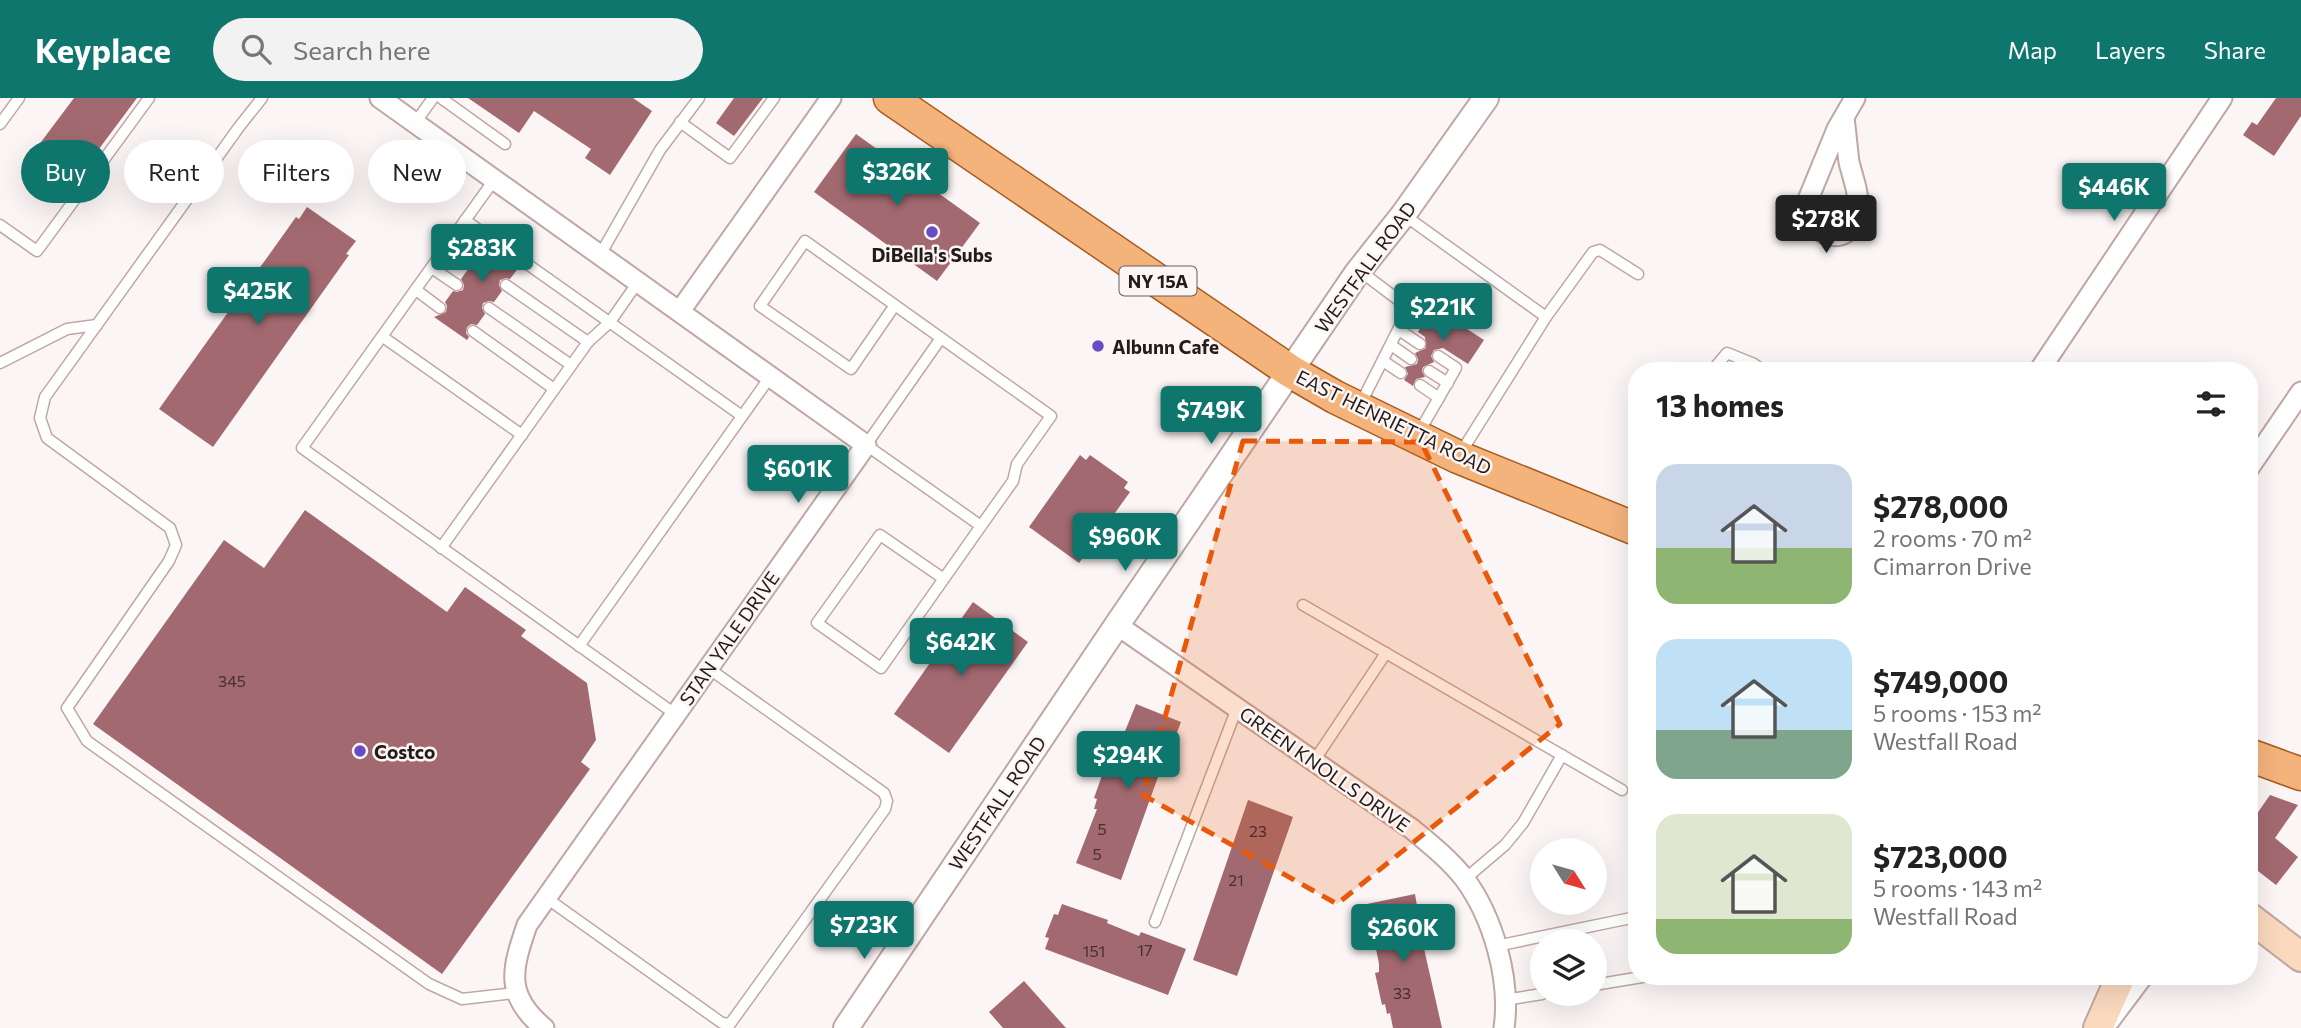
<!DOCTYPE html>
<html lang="en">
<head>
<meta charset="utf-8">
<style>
  body { margin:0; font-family:Commissioner,sans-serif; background:#f2f2f2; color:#222; height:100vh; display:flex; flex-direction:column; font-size:26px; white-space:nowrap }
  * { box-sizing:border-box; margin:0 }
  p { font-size:23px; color:#767676 }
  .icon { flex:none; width:38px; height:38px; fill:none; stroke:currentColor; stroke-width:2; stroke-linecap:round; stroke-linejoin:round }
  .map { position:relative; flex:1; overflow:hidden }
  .drawer { position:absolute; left:1628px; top:264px; width:630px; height:623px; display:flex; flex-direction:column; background:#fff; border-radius:28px; box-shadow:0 7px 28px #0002 }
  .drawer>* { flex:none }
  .banner { position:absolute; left:21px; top:42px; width:665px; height:63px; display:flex; gap:14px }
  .needle { width:46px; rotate:127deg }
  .controls { position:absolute; left:1530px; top:740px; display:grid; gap:14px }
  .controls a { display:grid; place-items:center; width:77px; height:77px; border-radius:50%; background:#fff; box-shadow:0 7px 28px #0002; font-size:35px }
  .price { position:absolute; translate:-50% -60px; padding:0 16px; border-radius:7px; background:#0f766e; color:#fff; font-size:23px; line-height:46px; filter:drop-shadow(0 2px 4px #0008) }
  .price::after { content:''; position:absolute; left:50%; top:42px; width:21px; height:16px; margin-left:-10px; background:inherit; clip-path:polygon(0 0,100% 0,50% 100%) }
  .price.active { background:#222; color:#fff }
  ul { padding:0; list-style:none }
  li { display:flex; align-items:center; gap:21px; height:175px; padding:0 28px }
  li span { display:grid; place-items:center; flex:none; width:196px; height:140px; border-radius:21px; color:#555 }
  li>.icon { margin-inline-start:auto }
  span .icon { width:84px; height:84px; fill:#fffc; stroke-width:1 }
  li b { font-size:30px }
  h2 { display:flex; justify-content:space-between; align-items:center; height:84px; padding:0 28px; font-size:30px }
  .tag { padding:0 24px; border-radius:32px; background:#fff; box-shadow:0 7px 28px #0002; font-size:24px; line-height:63px }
  .tag.active { background:#0f766e; color:#fff }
  header { display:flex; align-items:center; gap:42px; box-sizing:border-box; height:98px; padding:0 35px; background:#0f766e; color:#fff }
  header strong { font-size:33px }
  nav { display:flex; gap:38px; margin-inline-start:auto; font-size:24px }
  .search { width:490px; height:63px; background:#f2f2f2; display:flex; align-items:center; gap:18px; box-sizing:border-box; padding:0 24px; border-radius:38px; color:#767676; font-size:26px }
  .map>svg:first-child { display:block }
</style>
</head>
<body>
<header>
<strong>Keyplace</strong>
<div class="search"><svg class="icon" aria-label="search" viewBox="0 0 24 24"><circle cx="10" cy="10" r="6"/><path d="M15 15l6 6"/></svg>Search here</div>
<nav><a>Map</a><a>Layers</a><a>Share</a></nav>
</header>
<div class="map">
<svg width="2301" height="930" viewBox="0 0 2301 930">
  <rect width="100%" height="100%" fill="#fbf6f5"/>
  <!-- building -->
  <g fill="#a26a70">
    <polygon points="74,0 137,0 69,91 54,80 48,87 23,68"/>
    <polygon points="468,0 633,0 652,13 610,77 585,60 591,51 534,13 519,35"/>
    <polygon points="734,0 763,0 734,38 716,25"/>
    <polygon points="2276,0 2301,0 2301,18 2274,58 2243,37 2252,24 2257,27"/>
    <polygon points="856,36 980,125 937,183 814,94"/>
    <polygon points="307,109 356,143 346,156 349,157 213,349 159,311 296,119 299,121"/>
    <polygon points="497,130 529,153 527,157 523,156 517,158 516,163 519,169 510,181 506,180 500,182 499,187 502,193 494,204 489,203 483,205 482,210 485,216 477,227 471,226 467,229 466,235 469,239 467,242 434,219 446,214 447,208 445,204 453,193 457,194 463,192 464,187 461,181 469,170 475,171 479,168 480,162 477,158 486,146 496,145 497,140 495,134"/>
    <polygon points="1433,209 1484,242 1468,266 1443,250 1434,252 1431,258 1434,264 1423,269 1422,273 1425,279 1416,281 1413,288 1404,282 1408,276 1405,269 1417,266 1418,261 1415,255 1426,250 1425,239 1418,234"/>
    <polygon points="1080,357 1086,362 1090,357 1128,384 1124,390 1130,394 1079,465 1029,429"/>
    <polygon points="305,412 447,514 465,489 526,532 521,538 587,585 596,642 581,664 590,671 442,876 93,626 224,442 264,470"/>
    <polygon points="973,504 1028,544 949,655 894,616"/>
    <polygon points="1136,606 1181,624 1160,679 1158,679 1121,782 1076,765 1097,711 1094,711 1097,701 1094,700 1105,669 1109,671 1113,663"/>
    <polygon points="2270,697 2298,707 2275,740 2298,759 2276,787 2249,766 2249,727"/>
    <polygon points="1248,702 1293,719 1237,878 1193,862"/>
    <polygon points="1415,796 1425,855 1442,930 1393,930 1390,915 1387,916 1385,906 1382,907 1375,875 1379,874 1379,866 1367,806"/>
    <polygon points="1062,806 1108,822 1107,825 1139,838 1141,834 1186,851 1168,897 1045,851 1049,840 1045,839 1054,816 1058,817"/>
    <polygon points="1024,883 1066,930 1003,930 989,914"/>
  </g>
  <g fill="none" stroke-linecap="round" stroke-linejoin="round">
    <!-- service casing -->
    <g stroke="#c0a7a1" stroke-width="13">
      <g id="service">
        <polyline points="262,0 239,29 45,299 40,320 47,340 170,430 176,447 169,463 67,610 87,643 429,886 462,901 515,895"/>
        <polyline points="441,0 505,46"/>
        <polyline points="680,24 730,60 774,0"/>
        <polyline points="415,25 433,0"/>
        <polyline points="0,26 19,0"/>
        <polyline points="494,82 302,350 675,616"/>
        <polyline points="1404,117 1546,219"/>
        <polyline points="465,122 490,140"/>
        <polyline points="0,127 37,153 149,0"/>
        <polyline points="448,146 473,164"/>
        <polyline points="600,157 660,52 699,0"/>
        <polyline points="523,163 742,318"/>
        <polyline points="432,170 457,187"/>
        <polyline points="1360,173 1409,210 1360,307"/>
        <polyline points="506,187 588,244"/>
        <polyline points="416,192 440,210"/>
        <polyline points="895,207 851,271 760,208 805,143 941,240"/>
        <polyline points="489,210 571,267"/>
        <polyline points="1399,232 1420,246"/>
        <polyline points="473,233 554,291"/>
        <polyline points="383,239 522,337"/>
        <polyline points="1391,247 1411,261"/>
        <polyline points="1383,263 1401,275"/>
        <polyline points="0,265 67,231 97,227"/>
        <polyline points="1429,273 1448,285"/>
        <polyline points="1712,273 1727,255 1754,266 1764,273"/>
        <polyline points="1420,287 1439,300"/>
        <polyline points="1418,336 1456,270 1438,258"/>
        <polyline points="1460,356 1546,219 1593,154 1600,152 1638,176"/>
        <polyline points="441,450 588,244 610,224 638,184"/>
        <polyline points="944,481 880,437 817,525 881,570 981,428 866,347 941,240 1051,318 1017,366 1013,383 981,428"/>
        <polyline points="1303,507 1622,692"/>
        <polyline points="579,548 770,279"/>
        <polyline points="1314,663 1386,555"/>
        <polyline points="1465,781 1505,747 1523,725 1562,657"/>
        <polyline points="545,799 722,925 730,926 885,711 887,703 884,695 708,570"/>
        <polyline points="1155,824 1237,610"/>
        <polyline points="1496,848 1636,819"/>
        <polyline points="1594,887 1648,878"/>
        <polyline points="1505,902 1542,896"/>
      </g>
    </g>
    <!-- minor casing -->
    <g stroke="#c0a7a1" stroke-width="23">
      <g id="minor">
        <path d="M380,0L866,347L527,827C512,871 504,897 544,930"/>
        <path d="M1844,20C1846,34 1847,49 1849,64C1853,81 1861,99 1857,117C1849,152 1806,139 1807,104L1837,31L1855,0"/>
        <polyline points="680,213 831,0"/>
        <polyline points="2039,273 2222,0"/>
        <polyline points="2249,370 2301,294"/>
        <path d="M1117,527L1412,731C1430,746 1449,761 1464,780C1493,819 1511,881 1504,930"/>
        <polyline points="2110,922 2143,878"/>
      </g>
    </g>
    <!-- tertiary casing -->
    <g stroke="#c0a7a1" stroke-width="28">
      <polyline id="tertiary" points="846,930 1117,527 1357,175 1403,117 1486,0"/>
    </g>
    <!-- secondary casing -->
    <g stroke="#c0a7a1" stroke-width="32">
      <g id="secondary">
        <polyline points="2249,819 2301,859"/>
        <polyline points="2098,930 2121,878"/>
      </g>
    </g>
    <!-- primary casing -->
    <g stroke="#a85d21" stroke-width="35">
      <g id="primary">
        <polyline points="890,0 1290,273 1335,299 1458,359 1636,431"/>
        <polyline points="2249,657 2301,676"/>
      </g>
    </g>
    <!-- service -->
    <use href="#service" stroke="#fff" stroke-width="10"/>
    <!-- minor -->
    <use href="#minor" stroke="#fff" stroke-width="19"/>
    <!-- tertiary -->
    <use href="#tertiary" stroke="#fff" stroke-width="24"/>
    <!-- secondary -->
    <use href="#secondary" stroke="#fad9be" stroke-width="28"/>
    <!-- primary -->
    <use href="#primary" stroke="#f5b37c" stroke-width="32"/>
  </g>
  <!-- marked area -->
  <path fill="#e8590c" fill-opacity="0.2" stroke="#e8590c" stroke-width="5" stroke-dasharray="14 9" stroke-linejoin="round" d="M1243,343L1421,344L1560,626L1337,806L1143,697Z"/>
  <!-- markers -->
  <g fill="#684cc5" stroke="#fbf6f5" stroke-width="2.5">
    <circle cx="932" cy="134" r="7"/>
    <circle cx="1098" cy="248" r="7"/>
    <circle cx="360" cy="653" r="7"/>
  </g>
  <g text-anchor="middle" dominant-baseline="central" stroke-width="5" stroke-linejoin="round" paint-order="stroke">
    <!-- number labels -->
    <g font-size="16" fill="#44302f">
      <text x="232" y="582">345</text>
      <text x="1102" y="730">5</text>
      <text x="1258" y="732">23</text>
      <text x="1097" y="755">5</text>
      <text x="1236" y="781">21</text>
      <text x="1145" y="851">17</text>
      <text x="1094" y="852">151</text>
      <text x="1402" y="894">33</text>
    </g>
    <!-- shield labels -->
    <rect fill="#fbf6f5" stroke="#655d5b" stroke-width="2" x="1119.5" y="168.5" width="77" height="29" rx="5"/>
    <g font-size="18" font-weight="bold" fill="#251c19">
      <text x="1158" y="183">NY 15A</text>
    </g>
    <!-- poi labels -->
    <g font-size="19" font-weight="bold" fill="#251c19" stroke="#fbf6f5" text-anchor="start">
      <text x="932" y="156" text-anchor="middle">DiBella's Subs</text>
      <text x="1112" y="248">Albunn Cafe</text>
      <text x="374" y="653">Costco</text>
    </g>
    <!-- street labels -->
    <g font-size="19" fill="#251c19" stroke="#fbf6f5">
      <text transform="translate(1365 169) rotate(-54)">WESTFALL ROAD</text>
      <text transform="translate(1394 324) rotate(26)">EAST HENRIETTA ROAD</text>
      <text transform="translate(729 540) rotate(-55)">STAN YALE DRIVE</text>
      <text transform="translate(1325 671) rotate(35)">GREEN KNOLLS DRIVE</text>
      <text transform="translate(997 705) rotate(-56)">WESTFALL ROAD</text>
    </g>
  </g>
</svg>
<div class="controls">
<a><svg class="needle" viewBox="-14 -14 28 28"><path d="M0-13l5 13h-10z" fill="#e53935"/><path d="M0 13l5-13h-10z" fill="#767676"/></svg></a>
<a><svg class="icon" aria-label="layers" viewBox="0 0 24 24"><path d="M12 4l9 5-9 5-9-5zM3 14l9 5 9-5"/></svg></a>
</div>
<b class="price" style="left:897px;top:110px">$326K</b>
<b class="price" style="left:2114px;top:125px">$446K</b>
<b class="price active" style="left:1826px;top:157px">$278K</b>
<b class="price" style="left:482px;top:186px">$283K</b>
<b class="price" style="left:258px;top:229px">$425K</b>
<b class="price" style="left:1443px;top:245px">$221K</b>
<b class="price" style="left:1211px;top:348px">$749K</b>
<b class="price" style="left:798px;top:407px">$601K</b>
<b class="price" style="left:1125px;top:475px">$960K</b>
<b class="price" style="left:961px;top:580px">$642K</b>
<b class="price" style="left:1128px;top:693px">$294K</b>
<b class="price" style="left:864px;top:863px">$723K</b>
<b class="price" style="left:1403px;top:866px">$260K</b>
<div class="banner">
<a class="tag active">Buy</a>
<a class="tag">Rent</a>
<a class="tag">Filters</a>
<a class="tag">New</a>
</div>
<section class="drawer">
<h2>13 homes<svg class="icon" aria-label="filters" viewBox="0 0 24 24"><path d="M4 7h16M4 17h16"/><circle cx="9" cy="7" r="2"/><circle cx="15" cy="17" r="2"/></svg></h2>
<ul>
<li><span style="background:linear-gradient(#c9d6e8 60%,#8fb573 0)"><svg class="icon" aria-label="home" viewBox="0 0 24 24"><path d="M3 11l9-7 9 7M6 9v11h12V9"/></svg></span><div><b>$278,000</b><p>2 rooms · 70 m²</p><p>Cimarron Drive</p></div></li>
<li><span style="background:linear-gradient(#bfe0f5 65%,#7fa58c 0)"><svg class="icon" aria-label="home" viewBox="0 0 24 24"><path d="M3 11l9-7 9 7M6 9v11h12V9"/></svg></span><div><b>$749,000</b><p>5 rooms · 153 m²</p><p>Westfall Road</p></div></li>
<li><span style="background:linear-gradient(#dfe7d0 75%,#8fb573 0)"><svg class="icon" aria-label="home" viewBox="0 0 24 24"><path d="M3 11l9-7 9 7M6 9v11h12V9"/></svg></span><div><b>$723,000</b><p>5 rooms · 143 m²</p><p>Westfall Road</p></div></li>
</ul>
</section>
</div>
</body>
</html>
